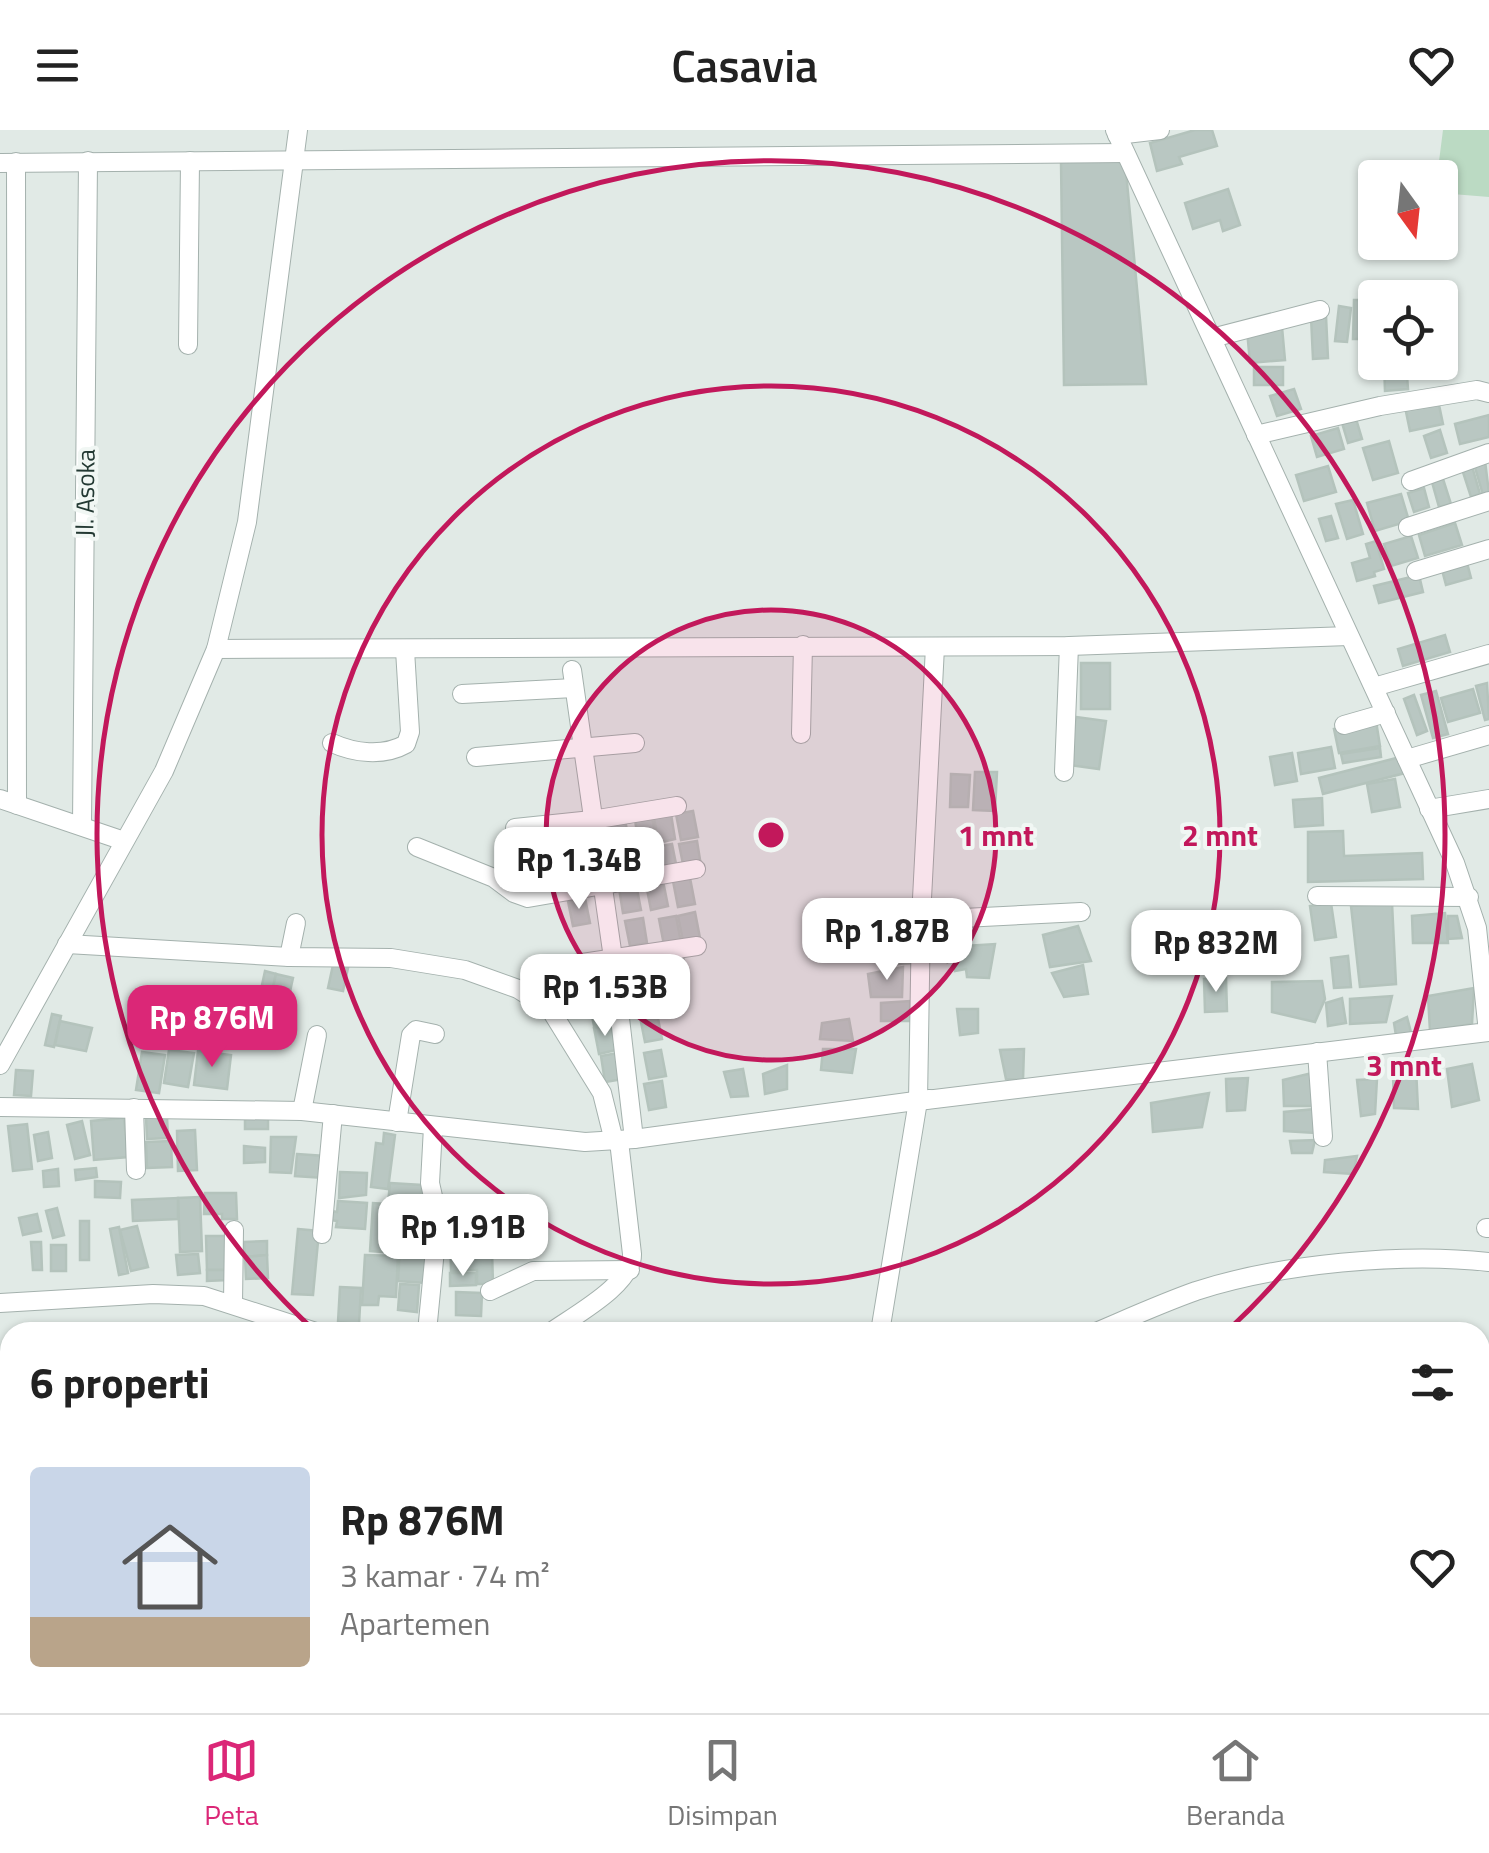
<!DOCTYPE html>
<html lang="id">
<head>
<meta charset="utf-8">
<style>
  body { margin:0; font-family:"Titillium Web",sans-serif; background:#f6f6f6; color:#222; height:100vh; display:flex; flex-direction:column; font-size:38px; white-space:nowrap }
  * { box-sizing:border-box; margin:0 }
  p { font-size:32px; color:#767676 }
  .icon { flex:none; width:55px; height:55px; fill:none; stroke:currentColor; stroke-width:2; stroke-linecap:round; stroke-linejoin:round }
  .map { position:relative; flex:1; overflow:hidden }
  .drawer { position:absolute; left:0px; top:1192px; width:1490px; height:392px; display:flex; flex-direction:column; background:#fff; border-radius:30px 30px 0 0; box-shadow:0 2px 8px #0004 }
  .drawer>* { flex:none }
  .needle { width:65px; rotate:165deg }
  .fabs { position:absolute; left:1358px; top:30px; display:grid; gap:20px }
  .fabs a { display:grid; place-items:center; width:100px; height:100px; border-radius:10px; background:#fff; box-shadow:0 2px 8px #0004; font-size:50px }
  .price { position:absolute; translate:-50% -85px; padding:0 22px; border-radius:20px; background:#fff; color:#222; font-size:32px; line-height:65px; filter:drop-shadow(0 2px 5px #0008) }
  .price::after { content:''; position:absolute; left:50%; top:60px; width:30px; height:22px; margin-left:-15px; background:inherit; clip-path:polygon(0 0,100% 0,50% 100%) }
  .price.current { background:#db2777; color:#fff }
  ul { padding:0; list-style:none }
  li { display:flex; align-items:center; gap:30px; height:250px; padding:0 30px }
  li+li { border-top:2px solid #e0e0e0 }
  li span { display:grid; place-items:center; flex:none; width:280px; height:200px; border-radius:10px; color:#555 }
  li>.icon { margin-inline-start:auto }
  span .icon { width:120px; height:120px; fill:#fffc; stroke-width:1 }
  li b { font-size:42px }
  h2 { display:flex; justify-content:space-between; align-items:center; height:120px; padding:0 30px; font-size:42px }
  header { display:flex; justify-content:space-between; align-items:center; height:130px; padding:0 30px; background:#fff; font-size:45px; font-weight:600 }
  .dock { display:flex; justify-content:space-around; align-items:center; height:140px; border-top:2px solid #e0e0e0; background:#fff; font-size:28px; color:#767676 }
  .dock a { display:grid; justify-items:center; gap:5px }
  .dock .current { color:#db2777 }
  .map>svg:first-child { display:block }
</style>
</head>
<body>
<header><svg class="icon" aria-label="menu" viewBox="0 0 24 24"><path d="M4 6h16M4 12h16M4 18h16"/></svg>Casavia<svg class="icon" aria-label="heart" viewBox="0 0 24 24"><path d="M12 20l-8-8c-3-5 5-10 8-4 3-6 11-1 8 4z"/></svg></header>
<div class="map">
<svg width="1489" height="1583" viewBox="0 0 1489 1583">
  <rect width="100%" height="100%" fill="#e1eae6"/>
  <!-- green -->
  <polygon fill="#bbdac3" points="1443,0 1489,0 1489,67 1440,63 1440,48 1437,47"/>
  <!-- water -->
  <g fill="#8dc2cb">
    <polygon points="1480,1332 1489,1343 1489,1510 1480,1506"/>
    <polygon points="1089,1575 1250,1575 1240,1583 1089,1583"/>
  </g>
  <!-- building -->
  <g fill="#b9c7c2" stroke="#b4c3bc" stroke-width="2.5">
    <polygon points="1195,0 1212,0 1217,16 1179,27 1182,34 1157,41 1150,13"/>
    <polygon points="1061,31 1125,31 1146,254 1064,255"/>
    <polygon points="1228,59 1240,95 1223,101 1220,90 1193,99 1185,73"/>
    <polygon points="1354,170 1375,170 1375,209 1353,209"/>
    <polygon points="1339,176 1351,178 1347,212 1335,211"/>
    <polygon points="1326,186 1328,228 1313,229 1311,187"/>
    <polygon points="1282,197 1285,230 1250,233 1247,200"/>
    <polygon points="1384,232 1406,232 1408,259 1385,261"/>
    <rect x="1254" y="237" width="29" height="18"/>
    <polygon points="1294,259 1301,279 1277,286 1270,266"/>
    <polygon points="1438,270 1443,294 1410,301 1405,277"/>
    <polygon points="1354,282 1362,309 1348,313 1340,286"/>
    <polygon points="1489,285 1489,307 1460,314 1455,294"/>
    <polygon points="1338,298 1344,319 1317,327 1311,306"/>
    <polygon points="1440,300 1447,323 1431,328 1424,306"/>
    <polygon points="1389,311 1398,343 1373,350 1363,318"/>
    <polygon points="1485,331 1489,363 1483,365 1474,334"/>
    <polygon points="1328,336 1336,362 1304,371 1296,345"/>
    <polygon points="1472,336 1480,364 1471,367 1462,339"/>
    <polygon points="1443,349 1451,374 1439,377 1432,352"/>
    <polygon points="1424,358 1429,377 1414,382 1408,363"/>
    <polygon points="1401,364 1409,391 1375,401 1367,373"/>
    <polygon points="1353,370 1363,404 1347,409 1336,374"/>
    <polygon points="1331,386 1338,408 1326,411 1319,389"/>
    <polygon points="1455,393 1462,415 1425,426 1419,405"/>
    <polygon points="1411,406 1418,428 1391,436 1384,414"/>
    <polygon points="1376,411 1384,439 1374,442 1375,446 1357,451 1352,433 1370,428 1366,414"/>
    <polygon points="1466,429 1471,448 1446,455 1441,436"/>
    <polygon points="1419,445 1423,462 1379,473 1374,456"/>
    <polygon points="1445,505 1450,522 1403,536 1398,519"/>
    <rect x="1081" y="533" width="29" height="46"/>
    <polygon points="1487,553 1489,589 1485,590 1476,556"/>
    <polygon points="1473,559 1480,583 1448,592 1441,568"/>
    <polygon points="1436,561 1448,604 1433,608 1421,565"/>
    <polygon points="1414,565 1427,601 1417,605 1404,569"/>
    <polygon points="1076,587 1106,591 1099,639 1069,635"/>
    <polygon points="1376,591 1380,616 1339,623 1334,599"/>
    <polygon points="1331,617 1335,638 1301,644 1298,623"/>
    <polygon points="1380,618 1381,627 1343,633 1341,624"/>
    <polygon points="1292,623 1297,651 1275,655 1270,627"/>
    <polygon points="1400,627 1405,643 1323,664 1319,648"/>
    <polygon points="975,642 997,642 995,681 973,680"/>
    <polygon points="951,644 970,645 968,677 950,677"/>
    <polygon points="1395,649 1400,677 1372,682 1367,654"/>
    <polygon points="1322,668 1323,695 1295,697 1293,670"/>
    <polygon points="693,681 698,707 681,710 676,684"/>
    <polygon points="671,684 675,709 658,713 654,687"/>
    <polygon points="652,687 657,712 639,715 635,690"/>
    <polygon points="625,690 630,716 613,719 608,693"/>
    <polygon points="1343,701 1344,726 1422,723 1423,749 1308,752 1308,702"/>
    <polygon points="697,711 701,736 684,739 679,714"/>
    <polygon points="672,714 677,739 660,742 655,717"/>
    <polygon points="652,718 657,743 639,747 635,721"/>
    <polygon points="629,721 633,747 616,750 611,724"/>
    <polygon points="690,748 695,774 678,777 673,751"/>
    <polygon points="663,751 668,776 651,780 646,754"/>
    <polygon points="636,754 641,780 623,783 619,758"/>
    <polygon points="585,768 590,793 573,796 568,771"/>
    <polygon points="1331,773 1336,807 1315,810 1310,776"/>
    <polygon points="1392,773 1396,854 1360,857 1351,776"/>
    <polygon points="695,782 700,808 683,811 678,786"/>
    <polygon points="1445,783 1448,813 1413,813 1412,786"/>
    <polygon points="676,786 681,812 664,815 659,789"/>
    <polygon points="1448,786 1457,786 1462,808 1448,809"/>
    <polygon points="643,788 647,813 630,816 625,791"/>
    <polygon points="1078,796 1091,831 1050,837 1043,805"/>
    <polygon points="909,810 913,833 882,835 883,816"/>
    <polygon points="995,814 989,848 967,847 966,839 955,841 955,828 948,832 949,817"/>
    <polygon points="683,826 688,851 670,854 666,829"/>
    <polygon points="1348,826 1351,857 1334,858 1331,828"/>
    <polygon points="663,827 668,853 651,856 646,831"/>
    <polygon points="643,830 648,856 630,859 625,833"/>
    <polygon points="333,835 348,838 343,861 328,858"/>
    <polygon points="1083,835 1088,864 1064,867 1052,843"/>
    <polygon points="600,836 605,862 587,865 583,839"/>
    <polygon points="903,837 902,867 871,867 868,844"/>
    <polygon points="265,841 276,844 270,871 259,869"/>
    <polygon points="276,844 293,848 287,875 270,871"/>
    <polygon points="1226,848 1227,881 1205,882 1204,849"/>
    <polygon points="1322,851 1325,869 1315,892 1272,882 1272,852"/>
    <polygon points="650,857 655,882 638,885 633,860"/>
    <polygon points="1474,858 1472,894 1430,901 1428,866"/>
    <polygon points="1392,866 1386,892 1350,894 1350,869"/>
    <polygon points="606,867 611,893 594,896 589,871"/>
    <polygon points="1342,868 1346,893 1328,896 1326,873"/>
    <polygon points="910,871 910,891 881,891 881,873"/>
    <polygon points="957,879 978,879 978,903 960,905"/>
    <polygon points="657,883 662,909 645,912 640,887"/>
    <polygon points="52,884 61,886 54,917 45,915"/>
    <polygon points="1407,887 1413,910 1397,912 1394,893"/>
    <polygon points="188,888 218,893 213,919 184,914"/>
    <polygon points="849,889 853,911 820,909 822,893"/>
    <polygon points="60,891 92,898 86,921 55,915"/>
    <polygon points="611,895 616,920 599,924 594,898"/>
    <polygon points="823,919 856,919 852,943 821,940"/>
    <polygon points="1024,919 1023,950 1006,949 1000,920"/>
    <polygon points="169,920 194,923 188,957 164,953"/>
    <polygon points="661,920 666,946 649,949 644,923"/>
    <polygon points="198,921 231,925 227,959 194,955"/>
    <polygon points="142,922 165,925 159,963 136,960"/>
    <polygon points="618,923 623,949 605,952 601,926"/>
    <polygon points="1472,934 1479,970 1452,977 1447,939"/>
    <polygon points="787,935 787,959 765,964 763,944"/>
    <polygon points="1416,938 1418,979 1394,978 1393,944"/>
    <polygon points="743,939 748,966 731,967 724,942"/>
    <polygon points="16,940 33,941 31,966 14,965"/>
    <polygon points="1312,943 1317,976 1284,976 1283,950"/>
    <polygon points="1248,948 1245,980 1227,981 1226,949"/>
    <polygon points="1377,949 1375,984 1361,986 1357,950"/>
    <polygon points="662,951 666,977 649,980 644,954"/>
    <polygon points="1209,963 1202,997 1153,1002 1151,973"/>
    <polygon points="1316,979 1315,1003 1284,1001 1284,982"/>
    <polygon points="146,987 167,987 168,1008 147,1009"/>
    <rect x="245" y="987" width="23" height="12"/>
    <polygon points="124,988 128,1027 94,1030 91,991"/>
    <polygon points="82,991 90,1025 75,1029 67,995"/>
    <polygon points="27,994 32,1039 13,1041 8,996"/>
    <polygon points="195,1000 197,1040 178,1041 177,1001"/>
    <polygon points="48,1002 52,1028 38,1031 34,1005"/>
    <polygon points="384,1003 395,1005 388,1059 371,1057 376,1013 383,1014"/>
    <polygon points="271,1007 296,1007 291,1043 270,1042"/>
    <polygon points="1315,1010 1312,1023 1292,1023 1290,1011"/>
    <polygon points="171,1011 172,1037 147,1038 146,1012"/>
    <polygon points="244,1016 265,1018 265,1032 244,1033"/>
    <polygon points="297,1024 325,1026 324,1048 295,1046"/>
    <polygon points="1357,1026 1353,1044 1324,1042 1325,1030"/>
    <polygon points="96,1038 97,1047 76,1050 75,1040"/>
    <polygon points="58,1039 59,1056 44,1057 43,1041"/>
    <polygon points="340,1042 367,1043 366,1065 339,1068"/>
    <polygon points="95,1051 121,1052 120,1068 95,1067"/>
    <polygon points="390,1053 422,1055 420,1073 409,1072 409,1080 429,1082 427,1112 397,1110 396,1123 370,1121 373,1073 388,1074"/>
    <polygon points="205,1063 236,1063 237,1089 222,1089 222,1084 204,1084"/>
    <polygon points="200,1067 202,1121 180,1122 178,1068"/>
    <polygon points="178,1068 178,1089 133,1091 132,1070"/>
    <polygon points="338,1071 367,1073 365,1099 336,1097 337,1091 331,1090 332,1081 337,1082"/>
    <polygon points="57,1078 64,1105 53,1108 46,1081"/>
    <polygon points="37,1084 41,1101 23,1105 19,1088"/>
    <polygon points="477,1087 495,1088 493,1120 475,1119 476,1104 470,1104 470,1095 477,1095"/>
    <polygon points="450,1089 468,1089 467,1103 450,1103"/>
    <rect x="80" y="1091" width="9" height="39"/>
    <polygon points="137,1096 148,1137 131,1141 120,1100"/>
    <polygon points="119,1097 128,1143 119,1145 110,1099"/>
    <polygon points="298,1099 319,1101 313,1165 292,1164"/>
    <polygon points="206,1106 227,1106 228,1140 207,1140"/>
    <polygon points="450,1106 475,1106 475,1121 492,1121 493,1154 477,1154 477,1140 451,1141"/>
    <polygon points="267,1111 267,1125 245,1127 244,1112"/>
    <polygon points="31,1112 41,1112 42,1140 33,1140"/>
    <rect x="51" y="1115" width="15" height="26"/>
    <polygon points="400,1118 427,1119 425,1153 398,1151"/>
    <polygon points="198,1124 200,1143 178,1145 176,1125"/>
    <polygon points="267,1125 268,1148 246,1149 245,1127"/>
    <polygon points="365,1125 398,1126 396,1167 379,1166 378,1175 362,1175"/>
    <polygon points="207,1140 228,1140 228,1150 207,1151"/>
    <polygon points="450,1143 476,1143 476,1155 450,1156"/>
    <polygon points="400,1154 419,1155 417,1182 398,1180"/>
    <polygon points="340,1157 361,1158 359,1194 338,1192"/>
    <polygon points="456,1162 482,1163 481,1186 456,1185"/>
  </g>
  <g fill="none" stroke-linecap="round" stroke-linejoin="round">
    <!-- minor casing -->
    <g stroke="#a4b1ad" stroke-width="20">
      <g id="minor">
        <polyline points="1117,5 1160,0"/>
        <polyline points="16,32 17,675"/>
        <polyline points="0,33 1125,23"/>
        <polyline points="1212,208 1320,180"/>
        <polyline points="188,215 190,31"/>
        <polyline points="1256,305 1380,276 1477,260 1489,263"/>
        <polyline points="1411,351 1489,323"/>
        <polyline points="1408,397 1489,371"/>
        <polyline points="1416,441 1489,419"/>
        <polyline points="216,519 1069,516 1349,506"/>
        <polyline points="572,540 613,828 634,1009"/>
        <polyline points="1374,557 1489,524"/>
        <polyline points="462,564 574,558"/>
        <polyline points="1344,595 1386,583"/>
        <polyline points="801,604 803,515"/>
        <path d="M332,613C354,623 383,627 406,614L410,602L405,520"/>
        <polyline points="476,627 635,613"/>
        <polyline points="1407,629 1489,605"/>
        <polyline points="1064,642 1069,516"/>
        <polyline points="0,669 124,711"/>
        <polyline points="1429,679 1489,669"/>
        <polyline points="82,695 88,31"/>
        <polyline points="515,698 592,690 677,676"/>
        <polyline points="417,717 494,748 514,763 528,768 696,739"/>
        <polyline points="1317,766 1469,767"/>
        <polyline points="844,794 1081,782"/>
        <polyline points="67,814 289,827 391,828 465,840 518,859 550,879 602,963 614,1011"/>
        <polyline points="289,827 296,793"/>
        <polyline points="562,836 697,816"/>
        <polyline points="1317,922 1323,1007"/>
        <polyline points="0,935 164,641 216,519 247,392 298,0"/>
        <polyline points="918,971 1488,902 1477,798 1455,733 1115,0"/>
        <polyline points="0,977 302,981 585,1012 634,1009 930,969"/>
        <polyline points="134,978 136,1040"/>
        <polyline points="302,981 317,905"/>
        <polyline points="397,992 411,905 416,900 435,904"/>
        <polyline points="1486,1098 1489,1098"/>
        <polyline points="322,1104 333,984"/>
        <polyline points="490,1161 533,1141 630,1140"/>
        <polyline points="0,1173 153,1164 204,1166 316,1202"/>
        <polyline points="233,1173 234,1100"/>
        <polyline points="427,1202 438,1089 430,1053 433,997"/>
        <path d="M551,1202C575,1185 633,1154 632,1124L619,1011"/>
        <polyline points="880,1202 918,971 921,788 935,517"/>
        <path d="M1096,1202C1129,1188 1162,1173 1196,1161C1279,1134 1403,1122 1489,1132"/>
        <polyline points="13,1575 30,1583"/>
        <polyline points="539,1583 540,1575"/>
        <polyline points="830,1583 832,1575"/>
      </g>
    </g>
    <!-- minor -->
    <use href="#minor" stroke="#fff" stroke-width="18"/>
  </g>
  <!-- distance rings -->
  <circle cx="771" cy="705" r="225" fill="#c2185b" fill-opacity=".12"/>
  <g fill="none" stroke="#c2185b" stroke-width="5">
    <circle cx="771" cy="705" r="225"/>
    <circle cx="771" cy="705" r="449"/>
    <path d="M316 1202A674 674 0 1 1 1226 1202"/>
  </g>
  <g text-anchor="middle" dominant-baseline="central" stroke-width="8" stroke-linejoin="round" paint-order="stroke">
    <!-- street labels -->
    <g font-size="25" fill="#233933" stroke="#f1f7f4">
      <text transform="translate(85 363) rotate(-89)">Jl. Asoka</text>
    </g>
  </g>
  <circle cx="771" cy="705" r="15" fill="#c2185b" stroke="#f1f7f4" stroke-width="5"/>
  <g font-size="30" text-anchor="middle" font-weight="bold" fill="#c2185b" stroke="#f1f7f4" stroke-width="8" stroke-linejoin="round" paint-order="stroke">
    <text x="996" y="716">1 mnt</text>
    <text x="1220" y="716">2 mnt</text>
    <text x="1404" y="946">3 mnt</text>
  </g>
</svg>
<div class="fabs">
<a><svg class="needle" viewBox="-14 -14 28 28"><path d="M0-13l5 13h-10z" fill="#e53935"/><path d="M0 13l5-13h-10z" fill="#767676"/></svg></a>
<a><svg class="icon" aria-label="locate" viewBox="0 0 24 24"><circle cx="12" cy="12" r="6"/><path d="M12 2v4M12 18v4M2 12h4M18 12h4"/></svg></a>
</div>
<b class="price" style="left:579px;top:782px">Rp 1.34B</b>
<b class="price" style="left:887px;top:853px">Rp 1.87B</b>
<b class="price" style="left:1216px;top:865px">Rp 832M</b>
<b class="price" style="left:605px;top:909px">Rp 1.53B</b>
<b class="price current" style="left:212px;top:940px">Rp 876M</b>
<b class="price" style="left:463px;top:1149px">Rp 1.91B</b>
<section class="drawer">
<h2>6 properti<svg class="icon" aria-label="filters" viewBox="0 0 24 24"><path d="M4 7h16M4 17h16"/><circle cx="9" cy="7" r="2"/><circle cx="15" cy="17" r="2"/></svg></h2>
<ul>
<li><span style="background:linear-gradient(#c9d6e8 75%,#b9a48a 0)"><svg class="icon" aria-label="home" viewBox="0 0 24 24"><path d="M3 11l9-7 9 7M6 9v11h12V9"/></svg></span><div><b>Rp 876M</b><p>3 kamar · 74 m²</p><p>Apartemen</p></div><svg class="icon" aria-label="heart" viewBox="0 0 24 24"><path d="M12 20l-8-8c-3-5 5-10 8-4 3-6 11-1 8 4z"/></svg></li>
</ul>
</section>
</div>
<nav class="dock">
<a class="current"><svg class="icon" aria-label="map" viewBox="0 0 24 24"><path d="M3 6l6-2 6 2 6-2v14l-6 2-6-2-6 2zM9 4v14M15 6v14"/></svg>Peta</a>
<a><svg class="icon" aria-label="saved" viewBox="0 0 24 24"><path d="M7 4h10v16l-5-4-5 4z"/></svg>Disimpan</a>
<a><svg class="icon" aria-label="home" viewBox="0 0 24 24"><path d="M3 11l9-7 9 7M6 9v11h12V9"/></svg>Beranda</a>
</nav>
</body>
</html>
